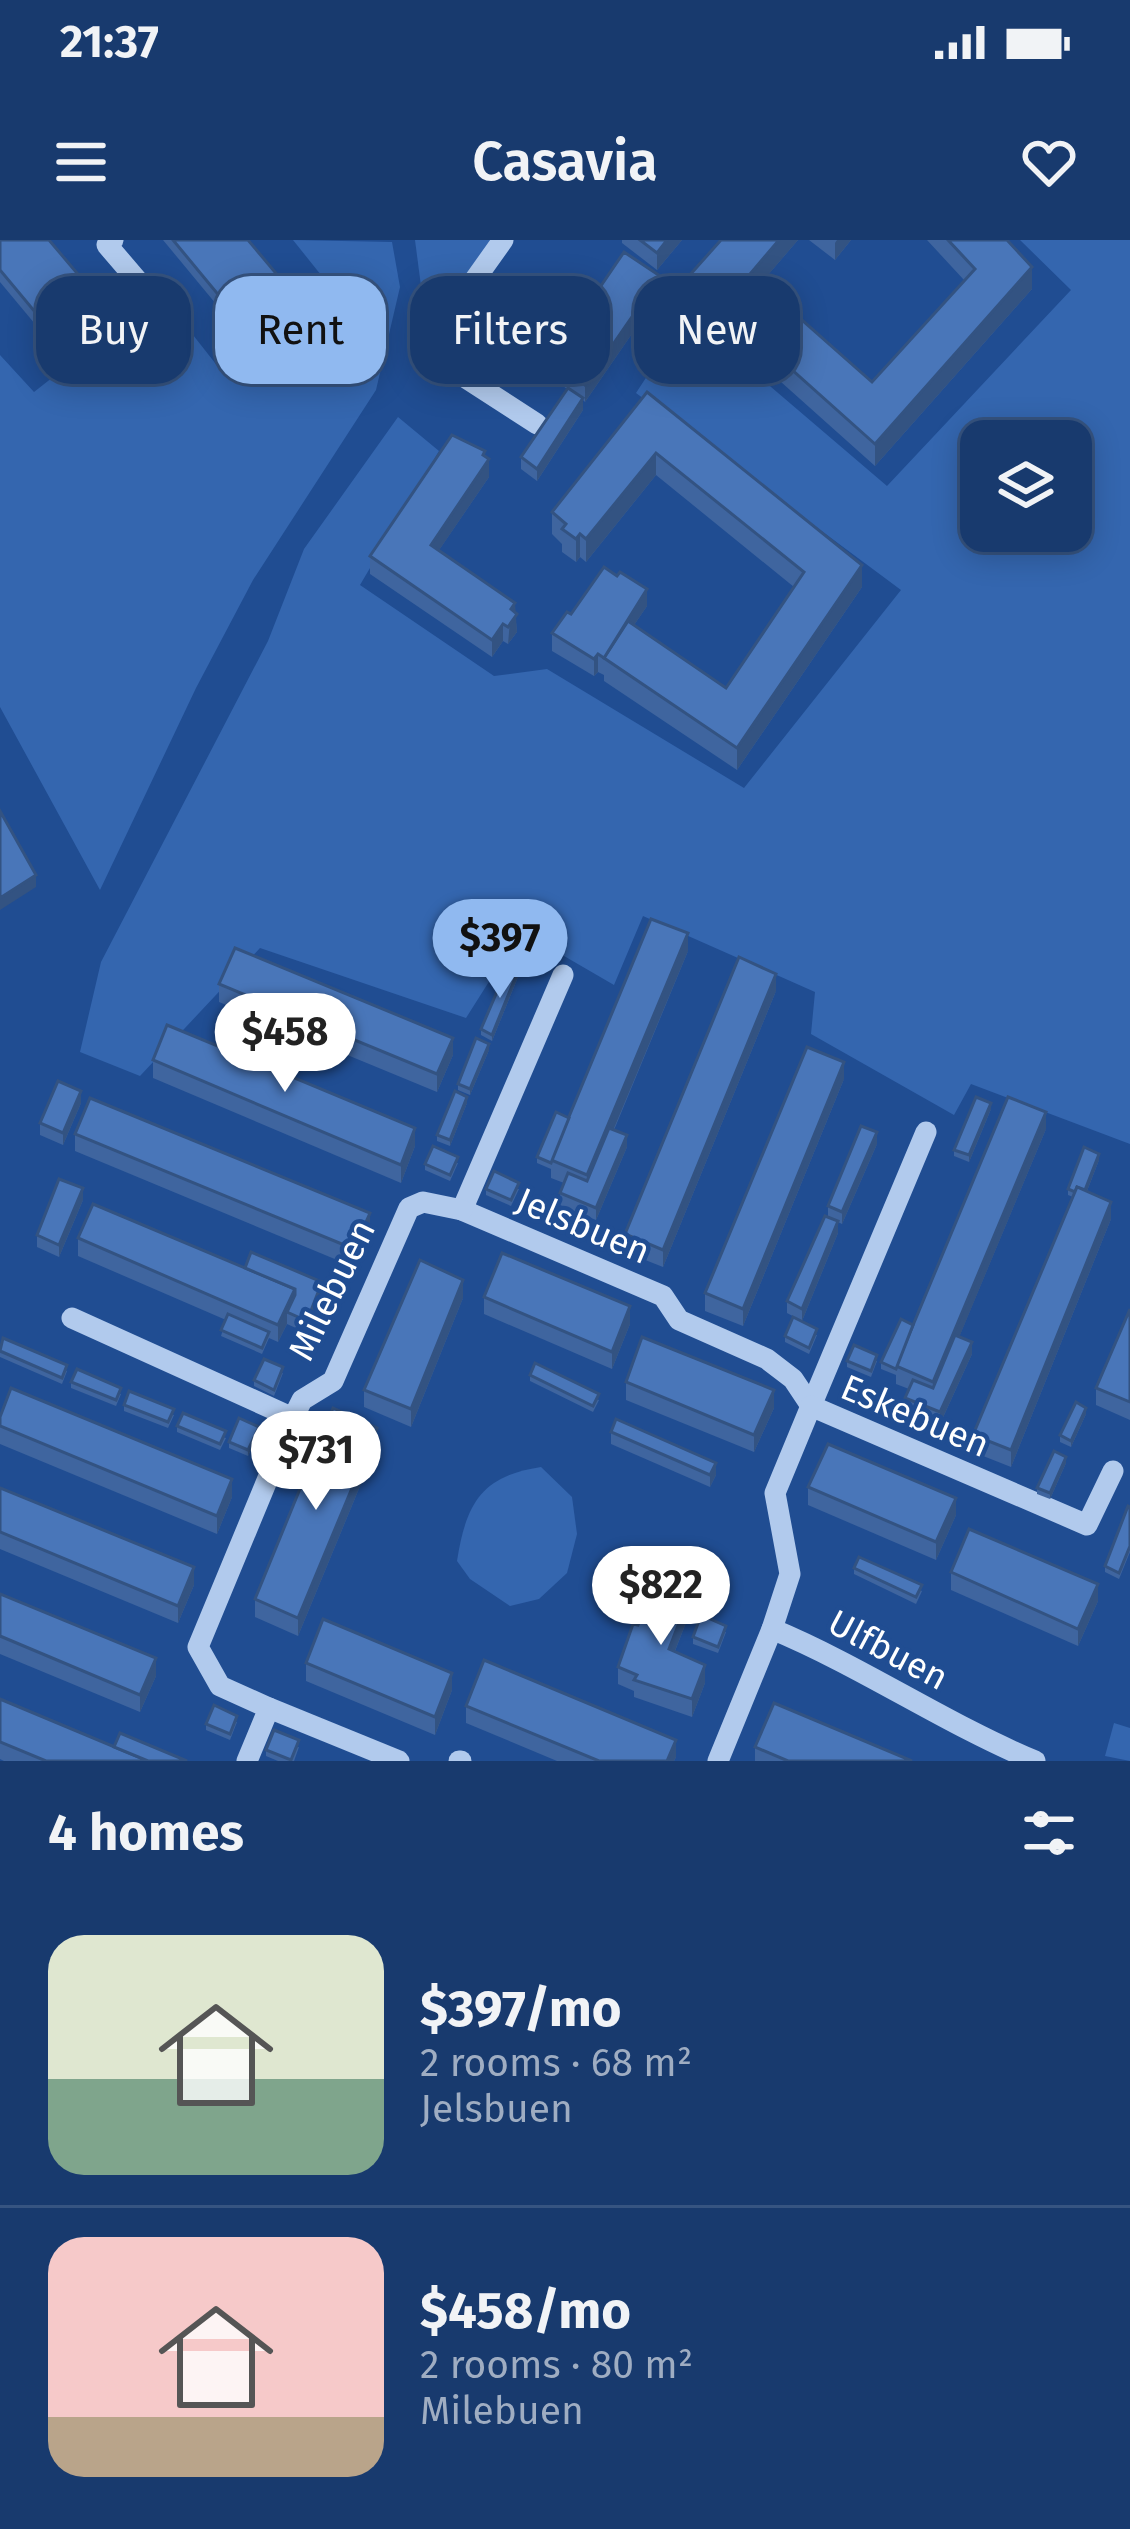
<!DOCTYPE html>
<html lang="en">
<head>
<meta charset="utf-8">
<style>
  body { margin:0; font-family:"Fira Sans",sans-serif; background:#254576; color:#f1f3f6; height:100vh; display:flex; flex-direction:column; font-size:45px; white-space:nowrap }
  * { box-sizing:border-box; margin:0 }
  p { font-size:39px; color:#9fadc2 }
  .icon { flex:none; width:66px; height:66px; fill:none; stroke:currentColor; stroke-width:2; stroke-linecap:round; stroke-linejoin:round }
  .map { position:relative; height:1521px; overflow:hidden }
  .panel { display:flex; flex-direction:column; background:#183a6e; flex:1 }
  .panel>* { flex:none }
  .banner { position:absolute; left:36px; top:36px; width:1059px; height:108px; display:flex; gap:24px }
  .fabs { position:absolute; left:960px; top:180px; display:grid; gap:24px }
  .fabs a { display:grid; place-items:center; width:132px; height:132px; border-radius:24px; background:#183a6e; box-shadow:0 6px 30px #0003,0 0 0 3px #365481; font-size:60px }
  .price { position:absolute; translate:-50% -102px; padding:0 27px; border-radius:42px; background:#fff; color:#222; font-size:39px; line-height:78px; filter:drop-shadow(0 3px 6px #0008) }
  .price::after { content:''; position:absolute; left:50%; top:72px; width:36px; height:27px; margin-left:-18px; background:inherit; clip-path:polygon(0 0,100% 0,50% 100%) }
  .price.selected { background:#90b9f0; color:#111 }
  ul { padding:0; list-style:none }
  li { display:flex; align-items:center; gap:36px; height:300px; padding:0 48px }
  li+li { border-top:3px solid #365481 }
  li span { display:grid; place-items:center; flex:none; width:336px; height:240px; border-radius:36px; color:#555 }
  li>.icon { margin-inline-start:auto }
  span .icon { width:144px; height:144px; fill:#fffc; stroke-width:1 }
  li b { font-size:51px }
  h2 { display:flex; justify-content:space-between; align-items:center; height:144px; padding:0 48px; font-size:51px }
  .tag { padding:0 42px; border-radius:36px; background:#183a6e; box-shadow:0 6px 30px #0003,0 0 0 3px #365481; font-size:42px; line-height:108px }
  .tag.selected { background:#90b9f0; color:#111 }
  .status { display:flex; justify-content:space-between; align-items:center; height:84px; padding:0 60px; background:#183a6e; direction:ltr }
  .status svg { height:33px; fill:currentColor }
  header { display:flex; justify-content:space-between; align-items:center; height:156px; padding:0 48px; background:#183a6e; font-size:54px; font-weight:600 }
  .map>svg:first-child { display:block }
</style>
</head>
<body>
<div class="status"><b>21:37</b><svg viewBox="0 0 49 12"><path d="M0 12V9h3v3zM5 12V6h3v6zM10 12V3h3v9zM15 12V0h3v12zM26 1h20v11H26zM47 4h2v5h-2z"/></svg></div>
<header><svg class="icon" aria-label="menu" viewBox="0 0 24 24"><path d="M4 6h16M4 12h16M4 18h16"/></svg>Casavia<svg class="icon" aria-label="heart" viewBox="0 0 24 24"><path d="M12 20l-8-8c-3-5 5-10 8-4 3-6 11-1 8 4z"/></svg></header>
<div class="map">
<svg width="1130" height="1521" viewBox="0 0 1130 1521">
  <rect width="100%" height="100%" fill="#204d92"/>
  <!-- green -->
  <g fill="#3466af" fill-rule="evenodd">
    <polygon points="293,0 392,2 400,47 376,150 253,340 196,448 100,650 0,467 0,115 34,152 160,53 219,128 325,40"/>
    <polygon points="415,0 510,0 442,83 424,69"/>
    <path d="M1020,0H1130V904L971,844L954,875L811,794L815,752L643,676L614,745L521,691L466,778L260,708L140,836L80,812L101,722L268,401L304,309L398,177L439,211L360,345L494,436L547,429L744,548L901,350L636,153L687,75L887,246L1071,50ZM981,201H1071V291H981Z"/>
    <path d="M541,1227L572,1257L577,1294L567,1333L539,1359L510,1366L470,1339L457,1321C466,1264 481,1236 541,1227Z"/>
    <polygon points="1114,1483 1130,1488 1130,1521 1105,1516"/>
  </g>
  <g fill="none" stroke-linecap="round" stroke-linejoin="round">
    <!-- minor -->
    <g stroke="#b1caed" stroke-width="21">
      <polyline points="113,0 107,5 137,40"/>
      <polyline points="503,0 424,111 537,184"/>
      <polyline points="563,735 462,970 663,1056 679,1080 767,1119 793,1139 811,1166 926,892"/>
      <polyline points="72,1078 293,1178 302,1160 333,1141 409,968 423,962 462,970"/>
      <path d="M772,1389C863,1427 944,1483 1035,1521"/>
      <polyline points="269,1468 399,1521"/>
      <polyline points="247,1521 269,1468 220,1446 198,1407 293,1178"/>
      <polyline points="459,1521 461,1521"/>
      <polyline points="718,1521 772,1389 790,1334 775,1253 811,1166 1087,1285 1113,1231"/>
    </g>
  </g>
  <!-- wall -->
  <g fill="#3f659f">
    <polygon points="0,0 104,77 60,114 0,42"/>
    <polygon points="163,0 248,0 285,56 279,61 280,74 264,88 256,80 240,93"/>
    <polygon points="622,0 682,0 657,30 622,3"/>
    <polygon points="721,0 798,0 761,43 872,142 964,40 927,0 1007,0 1032,49 875,226 688,59 688,37"/>
    <polygon points="809,0 851,0 835,20"/>
    <polygon points="660,53 585,162 583,160 583,170 537,241 521,229 521,217 567,149 551,137 551,119"/>
    <polygon points="647,152 862,347 737,530 604,441 604,435 598,432 594,436 552,411 552,393 571,374 647,366 634,385 726,448 794,347 656,235 586,322 580,317 576,322 562,312 562,304 552,294 552,272"/>
    <polygon points="485,217 489,237 439,310 515,372 517,392 508,404 503,401 492,417 370,334 370,316"/>
    <polygon points="688,711 614,890 627,907 596,980 560,965 560,953 564,943 551,938 551,929 537,923 537,917 569,878"/>
    <polygon points="518,737 492,801 481,795 481,789"/>
    <polygon points="219,744 453,815 437,852 219,762"/>
    <polygon points="776,751 663,1027 625,1012 625,994"/>
    <polygon points="489,810 470,855 458,850 458,844"/>
    <polygon points="153,820 415,906 401,943 153,838"/>
    <polygon points="844,839 743,1086 705,1071 705,1053"/>
    <polygon points="81,863 63,905 40,895 40,883"/>
    <polygon points="467,863 450,906 437,901 437,895"/>
    <polygon points="991,869 969,922 954,916 954,910"/>
    <polygon points="1046,889 959,1097 972,1114 940,1184 905,1170 905,1158 909,1149 896,1144 896,1135 881,1129 881,1122 913,1085"/>
    <polygon points="75,894 370,990 354,1027 75,911"/>
    <polygon points="877,904 842,984 838,982 838,993 802,1081 787,1073 787,1061 828,977 828,966"/>
    <polygon points="1099,920 1087,951 1111,979 1011,1227 973,1212 973,1195 1073,957 1068,955 1068,949"/>
    <polygon points="458,923 450,941 425,930 425,924"/>
    <polygon points="486,949 519,949 511,966 486,955"/>
    <polygon points="83,960 59,1017 37,1007 37,995"/>
    <polygon points="78,998 245,1028 322,1054 307,1093 287,1084 278,1102 269,1098 262,1114 221,1096 226,1080 78,1016"/>
    <polygon points="484,1057 630,1084 612,1129 484,1074"/>
    <polygon points="463,1058 411,1187 364,1167 364,1150"/>
    <polygon points="1130,1069 1130,1180 1096,1165 1096,1148"/>
    <polygon points="817,1095 809,1114 785,1102 785,1096"/>
    <polygon points="0,1107 67,1131 62,1144 0,1117"/>
    <polygon points="847,1121 877,1121 871,1137 847,1127"/>
    <polygon points="283,1133 274,1156 254,1146 254,1140"/>
    <polygon points="530,1135 599,1160 593,1172 530,1141"/>
    <polygon points="71,1142 121,1154 116,1166 71,1148"/>
    <polygon points="626,1142 774,1168 754,1212 626,1160"/>
    <polygon points="124,1165 174,1175 168,1188 124,1171"/>
    <polygon points="1086,1174 1071,1207 1060,1202 1060,1195"/>
    <polygon points="0,1177 232,1257 217,1294 0,1204"/>
    <polygon points="177,1186 226,1198 220,1210 177,1192"/>
    <polygon points="611,1192 716,1235 710,1247 611,1204"/>
    <polygon points="259,1193 248,1216 229,1208 229,1202"/>
    <polygon points="377,1205 298,1396 255,1377 255,1359"/>
    <polygon points="1066,1223 1050,1259 1037,1254 1037,1248"/>
    <polygon points="808,1247 956,1275 936,1320 808,1265"/>
    <polygon points="0,1248 194,1345 178,1383 0,1309"/>
    <polygon points="1130,1267 1130,1312 1119,1339 1105,1332 1105,1326"/>
    <polygon points="854,1328 922,1351 916,1364 854,1334"/>
    <polygon points="951,1332 1098,1361 1078,1406 951,1350"/>
    <polygon points="0,1354 156,1436 140,1472 0,1414"/>
    <polygon points="687,1380 675,1411 705,1443 692,1477 634,1457 634,1451 618,1444 618,1427 638,1385"/>
    <polygon points="726,1392 718,1413 693,1404 693,1397"/>
    <polygon points="306,1423 452,1450 435,1495 306,1441"/>
    <polygon points="0,1459 114,1507 187,1521 4,1521 0,1519"/>
    <polygon points="466,1466 676,1517 674,1521 557,1521 466,1483"/>
    <polygon points="237,1482 230,1500 206,1490 206,1484"/>
    <polygon points="299,1507 294,1521 278,1521 266,1516 266,1510"/>
    <polygon points="755,1507 912,1521 755,1521"/>
  </g>
  <!-- shaded-wall -->
  <g fill="#335382">
    <polygon points="667,0 682,0 657,30 657,13"/>
    <polygon points="779,0 798,0 750,56 750,34"/>
    <polygon points="837,0 851,0 835,20 835,3"/>
    <polygon points="1032,27 1032,49 875,226 875,204"/>
    <polygon points="660,36 660,53 585,162 585,145"/>
    <polygon points="285,44 285,56 273,66 273,54"/>
    <polygon points="280,62 280,74 264,88 264,76"/>
    <polygon points="104,65 104,77 60,114 60,102"/>
    <polygon points="256,68 256,80 240,93 240,81"/>
    <polygon points="583,158 583,170 537,241 537,229"/>
    <polygon points="485,211 485,224 489,219 489,237 431,322 431,305"/>
    <polygon points="656,213 656,235 586,322 586,299"/>
    <polygon points="580,294 580,317 576,322 576,299"/>
    <polygon points="862,325 862,347 737,530 737,508"/>
    <polygon points="647,349 647,366 624,400 621,388"/>
    <polygon points="515,363 517,392 508,404 511,369"/>
    <polygon points="503,384 503,401 492,417 492,400"/>
    <polygon points="598,414 598,432 594,436 594,419"/>
    <polygon points="36,635 36,647 0,670 0,658"/>
    <polygon points="688,693 688,711 587,953 587,935"/>
    <polygon points="518,731 518,737 492,801 492,795"/>
    <polygon points="776,734 776,751 663,1027 663,1010"/>
    <polygon points="453,798 453,815 437,852 437,834"/>
    <polygon points="489,804 489,810 470,855 470,849"/>
    <polygon points="844,822 844,839 743,1086 743,1069"/>
    <polygon points="81,851 81,863 63,905 63,893"/>
    <polygon points="467,857 467,863 450,906 450,900"/>
    <polygon points="991,863 991,869 969,922 969,915"/>
    <polygon points="1046,872 1046,889 933,1160 933,1142"/>
    <polygon points="415,888 415,906 401,943 401,925"/>
    <polygon points="877,892 877,904 842,984 842,972"/>
    <polygon points="627,895 627,907 596,980 596,968"/>
    <polygon points="1099,914 1099,920 1083,961 1083,954"/>
    <polygon points="83,948 83,960 59,1017 59,1005"/>
    <polygon points="1111,962 1111,979 1011,1227 1011,1210"/>
    <polygon points="370,973 370,990 354,1027 354,1009"/>
    <polygon points="838,981 838,993 802,1081 802,1069"/>
    <polygon points="463,1040 463,1058 411,1187 411,1169"/>
    <polygon points="322,1042 322,1054 307,1093 307,1081"/>
    <polygon points="295,1049 295,1067 287,1072 287,1084 278,1102 278,1085"/>
    <polygon points="630,1066 630,1084 612,1129 612,1112"/>
    <polygon points="972,1102 972,1114 940,1184 940,1172"/>
    <polygon points="774,1150 774,1168 754,1212 754,1195"/>
    <polygon points="1086,1168 1086,1174 1071,1207 1071,1201"/>
    <polygon points="259,1187 259,1193 248,1216 248,1210"/>
    <polygon points="377,1188 377,1205 298,1396 298,1378"/>
    <polygon points="1066,1217 1066,1223 1050,1259 1050,1253"/>
    <polygon points="716,1223 716,1235 710,1247 710,1235"/>
    <polygon points="232,1239 232,1257 217,1294 217,1276"/>
    <polygon points="956,1258 956,1275 936,1320 936,1302"/>
    <polygon points="194,1327 194,1345 178,1383 178,1366"/>
    <polygon points="1098,1344 1098,1361 1078,1406 1078,1389"/>
    <polygon points="687,1362 687,1380 669,1426 669,1409"/>
    <polygon points="156,1418 156,1436 140,1472 140,1455"/>
    <polygon points="705,1425 705,1443 692,1477 692,1459"/>
    <polygon points="452,1433 452,1450 435,1495 435,1477"/>
    <polygon points="676,1500 676,1517 674,1521 667,1521"/>
  </g>
  <!-- building -->
  <g fill="#4976b9" stroke="#335382" stroke-width="3">
    <polygon points="0,0 49,0 104,65 60,102 0,30"/>
    <polygon points="173,0 248,0 285,44 273,54 280,62 264,76 256,68 240,81"/>
    <polygon points="640,0 667,0 657,13"/>
    <polygon points="721,0 779,0 750,34 872,142 975,29 948,0 1007,0 1032,27 875,204 688,37"/>
    <polygon points="624,12 660,36 585,145 551,119"/>
    <polygon points="568,148 583,158 537,229 521,217"/>
    <polygon points="647,152 862,325 737,508 604,418 628,381 726,448 804,332 656,213 586,299 580,294 576,299 562,289 566,284 552,272"/>
    <polygon points="452,195 485,211 483,215 489,219 431,305 515,363 511,369 517,374 508,387 503,384 492,400 370,316"/>
    <polygon points="604,327 617,336 620,332 647,349 604,418 598,414 594,419 552,393 567,372 571,374"/>
    <polygon points="0,571 36,635 0,658"/>
    <polygon points="651,679 688,693 587,935 551,920"/>
    <polygon points="235,708 453,798 437,834 219,744"/>
    <polygon points="739,717 776,734 663,1010 625,994"/>
    <polygon points="508,726 518,731 492,795 481,789"/>
    <polygon points="167,785 415,888 401,925 153,820"/>
    <polygon points="476,798 489,804 470,849 458,844"/>
    <polygon points="807,807 844,822 743,1069 705,1053"/>
    <polygon points="58,841 81,851 63,893 40,883"/>
    <polygon points="455,851 467,857 450,900 437,895"/>
    <polygon points="976,857 991,863 969,915 954,910"/>
    <polygon points="1008,857 1046,872 933,1142 896,1126"/>
    <polygon points="90,858 370,973 354,1009 75,894"/>
    <polygon points="556,872 569,878 551,923 537,917"/>
    <polygon points="861,886 877,892 842,972 828,966"/>
    <polygon points="609,888 627,895 596,968 560,953 568,933 587,941"/>
    <polygon points="433,906 458,917 450,935 425,924"/>
    <polygon points="1084,907 1099,914 1085,950 1077,947 1075,952 1068,949"/>
    <polygon points="494,931 519,943 511,960 486,949"/>
    <polygon points="59,939 83,948 59,1005 37,995"/>
    <polygon points="1077,947 1111,962 1011,1210 973,1195"/>
    <polygon points="93,964 295,1049 278,1085 78,998"/>
    <polygon points="825,976 838,981 802,1069 787,1061"/>
    <polygon points="251,1012 322,1042 307,1081 287,1072 295,1055 295,1049 245,1028"/>
    <polygon points="502,1013 630,1066 612,1112 484,1057"/>
    <polygon points="420,1020 463,1040 411,1169 364,1150"/>
    <polygon points="1130,1069 1130,1162 1096,1148"/>
    <polygon points="228,1074 269,1092 262,1108 221,1090"/>
    <polygon points="793,1077 817,1089 809,1108 785,1096"/>
    <polygon points="901,1079 913,1085 896,1129 881,1122"/>
    <polygon points="955,1095 972,1102 940,1172 905,1158 913,1140 933,1148"/>
    <polygon points="642,1097 774,1150 754,1195 626,1142"/>
    <polygon points="3,1098 67,1125 62,1138 0,1111"/>
    <polygon points="854,1105 877,1115 871,1131 847,1121"/>
    <polygon points="264,1119 283,1127 274,1150 254,1140"/>
    <polygon points="535,1123 599,1154 593,1166 530,1135"/>
    <polygon points="77,1129 121,1148 116,1160 71,1142"/>
    <polygon points="11,1148 232,1239 217,1276 0,1186 0,1177"/>
    <polygon points="129,1151 174,1169 168,1182 124,1165"/>
    <polygon points="1076,1162 1086,1168 1071,1201 1060,1195"/>
    <polygon points="333,1168 377,1188 298,1378 255,1359"/>
    <polygon points="183,1173 226,1191 220,1204 177,1186"/>
    <polygon points="239,1178 259,1187 248,1210 229,1202"/>
    <polygon points="616,1179 716,1223 710,1235 611,1192"/>
    <polygon points="828,1204 956,1258 936,1302 808,1247"/>
    <polygon points="1054,1211 1066,1217 1050,1253 1037,1248"/>
    <polygon points="0,1248 194,1327 178,1366 0,1292"/>
    <polygon points="1128,1266 1130,1267 1130,1306 1119,1333 1105,1326"/>
    <polygon points="969,1289 1098,1344 1078,1389 951,1332"/>
    <polygon points="859,1317 922,1345 916,1357 854,1328"/>
    <polygon points="654,1347 687,1362 669,1409 705,1425 692,1459 634,1440 637,1435 618,1427 633,1384 638,1385"/>
    <polygon points="0,1354 156,1418 140,1455 0,1396"/>
    <polygon points="701,1375 726,1386 718,1407 693,1397"/>
    <polygon points="323,1379 452,1433 435,1477 306,1423"/>
    <polygon points="484,1420 676,1500 667,1521 599,1521 466,1466"/>
    <polygon points="0,1459 148,1521 46,1521 0,1502"/>
    <polygon points="774,1463 912,1521 788,1521 755,1507"/>
    <polygon points="214,1465 237,1476 230,1494 206,1484"/>
    <polygon points="274,1490 299,1500 291,1520 266,1510"/>
    <polygon points="120,1493 187,1521 148,1521 114,1507"/>
  </g>
  <g text-anchor="middle" dominant-baseline="central" stroke-width="9" stroke-linejoin="round" paint-order="stroke">
    <!-- street labels -->
    <g font-size="36" fill="#fff" stroke="#204d92">
      <text transform="translate(583 986) rotate(23)">Jelsbuen</text>
      <text transform="translate(332 1050) rotate(-64)">Milebuen</text>
      <text transform="translate(915 1176) rotate(23)">Eskebuen</text>
      <text transform="translate(888 1410) rotate(28)">Ulfbuen</text>
    </g>
  </g>
</svg>
<div class="fabs">
<a><svg class="icon" aria-label="layers" viewBox="0 0 24 24"><path d="M12 4l9 5-9 5-9-5zM3 14l9 5 9-5"/></svg></a>
</div>
<b class="price selected" style="left:500px;top:761px">$397</b>
<b class="price" style="left:285px;top:855px">$458</b>
<b class="price" style="left:316px;top:1273px">$731</b>
<b class="price" style="left:661px;top:1408px">$822</b>
<div class="banner">
<a class="tag">Buy</a>
<a class="tag selected">Rent</a>
<a class="tag">Filters</a>
<a class="tag">New</a>
</div>
</div>
<section class="panel">
<h2>4 homes<svg class="icon" aria-label="filters" viewBox="0 0 24 24"><path d="M4 7h16M4 17h16"/><circle cx="9" cy="7" r="2"/><circle cx="15" cy="17" r="2"/></svg></h2>
<ul>
<li><span style="background:linear-gradient(#dfe7d0 60%,#7fa58c 0)"><svg class="icon" aria-label="home" viewBox="0 0 24 24"><path d="M3 11l9-7 9 7M6 9v11h12V9"/></svg></span><div><b>$397/mo</b><p>2 rooms · 68 m²</p><p>Jelsbuen</p></div></li>
<li><span style="background:linear-gradient(#f6c9c9 75%,#b9a48a 0)"><svg class="icon" aria-label="home" viewBox="0 0 24 24"><path d="M3 11l9-7 9 7M6 9v11h12V9"/></svg></span><div><b>$458/mo</b><p>2 rooms · 80 m²</p><p>Milebuen</p></div></li>
</ul>
</section>
</body>
</html>
